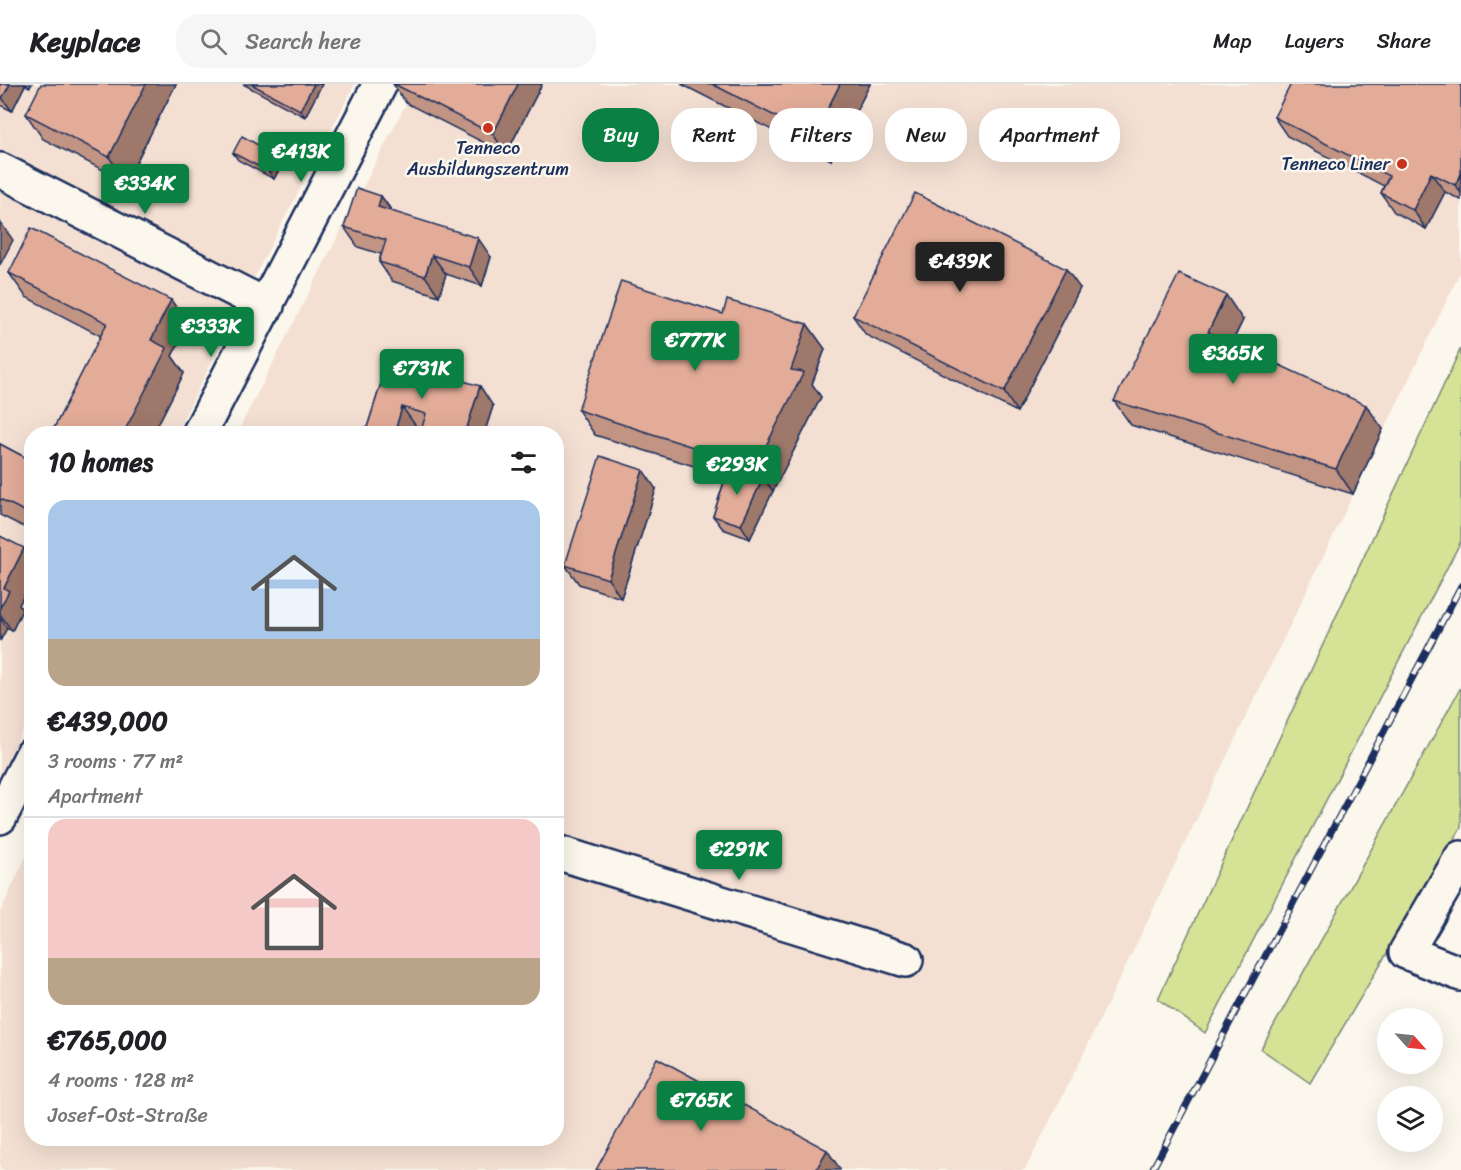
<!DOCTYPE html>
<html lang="en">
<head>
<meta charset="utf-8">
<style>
  body { margin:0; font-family:Sriracha,sans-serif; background:#f6f6f6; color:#202124; height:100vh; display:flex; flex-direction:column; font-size:22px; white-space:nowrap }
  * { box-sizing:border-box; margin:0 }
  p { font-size:20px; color:#757577 }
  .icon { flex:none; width:33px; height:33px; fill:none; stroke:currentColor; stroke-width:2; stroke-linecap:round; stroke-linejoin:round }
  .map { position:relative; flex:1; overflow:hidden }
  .side { position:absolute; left:24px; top:342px; width:540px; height:720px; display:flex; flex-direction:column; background:#fff; border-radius:24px; box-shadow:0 6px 24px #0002 }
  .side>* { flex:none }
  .hud { position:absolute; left:582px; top:24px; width:570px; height:54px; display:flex; gap:12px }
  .needle { width:39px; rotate:117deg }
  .buttons { position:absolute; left:1377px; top:924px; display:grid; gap:12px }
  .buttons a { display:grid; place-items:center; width:66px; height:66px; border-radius:50%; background:#fff; box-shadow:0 6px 24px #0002; font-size:30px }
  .price { position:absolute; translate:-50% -51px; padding:0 14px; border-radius:6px; background:#0b8043; color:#fff; font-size:20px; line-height:39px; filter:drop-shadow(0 2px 3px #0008) }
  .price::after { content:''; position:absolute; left:50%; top:36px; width:18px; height:14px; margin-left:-9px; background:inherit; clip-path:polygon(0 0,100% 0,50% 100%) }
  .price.active { background:#222; color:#fff }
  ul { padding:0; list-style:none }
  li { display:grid; align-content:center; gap:12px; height:318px; padding:0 24px }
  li+li { border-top:2px solid #e0e0e0 }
  li span { display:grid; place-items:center; height:186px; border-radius:18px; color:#555 }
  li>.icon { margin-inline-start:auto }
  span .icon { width:108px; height:108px; fill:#fffc; stroke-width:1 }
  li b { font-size:26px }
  h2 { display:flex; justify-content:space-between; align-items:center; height:72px; padding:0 24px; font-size:26px }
  .chip { padding:0 21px; border-radius:24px; background:#fff; box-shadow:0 6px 24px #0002; font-size:21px; line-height:54px }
  .chip.active { background:#0b8043; color:#fff }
  header { display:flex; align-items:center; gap:36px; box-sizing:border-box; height:84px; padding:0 30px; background:#fff; border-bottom:2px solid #e0e0e0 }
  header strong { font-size:28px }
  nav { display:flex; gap:33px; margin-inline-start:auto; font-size:21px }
  .search { width:420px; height:54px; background:#f6f6f6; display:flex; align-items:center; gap:15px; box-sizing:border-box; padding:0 21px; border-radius:24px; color:#757577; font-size:22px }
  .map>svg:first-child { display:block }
</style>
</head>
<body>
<header>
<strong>Keyplace</strong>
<div class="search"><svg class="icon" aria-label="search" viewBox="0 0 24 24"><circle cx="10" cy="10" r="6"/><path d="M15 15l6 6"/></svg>Search here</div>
<nav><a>Map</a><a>Layers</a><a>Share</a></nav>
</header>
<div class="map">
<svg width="1461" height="1086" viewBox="0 0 1461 1086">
  <rect width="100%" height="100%" fill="#fbf7ec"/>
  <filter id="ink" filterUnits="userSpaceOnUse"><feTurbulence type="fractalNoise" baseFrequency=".0167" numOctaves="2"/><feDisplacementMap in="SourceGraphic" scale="12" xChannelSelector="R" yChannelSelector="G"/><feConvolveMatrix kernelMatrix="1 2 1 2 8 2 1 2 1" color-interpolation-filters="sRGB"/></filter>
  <g filter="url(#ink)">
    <!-- built -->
    <g fill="#f4e0d3">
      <polygon points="0,0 355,0 279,145 176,349 32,350 31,630 0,692"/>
      <polygon points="416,0 1461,0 1461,187 1079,979 1025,1086 0,1086 0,828 31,762 32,1054 556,1054 556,350 237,349"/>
    </g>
    <!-- green -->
    <g fill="#d6e295" stroke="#78887a" stroke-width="1.5">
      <polygon points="1461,264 1461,457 1205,949 1158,915"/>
      <polygon points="1461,603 1461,744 1310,999 1261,965"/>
    </g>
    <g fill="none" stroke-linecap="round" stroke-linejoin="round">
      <!-- minor casing -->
      <g stroke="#1b2f5e" stroke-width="38">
        <g id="minor">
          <polyline points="0,86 267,222"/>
          <polyline points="199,350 380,0"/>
          <polyline points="0,733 32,671"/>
          <polyline points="556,768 906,876"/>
          <polyline points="1461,774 1406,868 1461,890"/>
        </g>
      </g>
      <!-- minor -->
      <use href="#minor" stroke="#fbf7ec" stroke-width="33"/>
      <!-- rail casing -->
      <g stroke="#1b2f5e" stroke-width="7">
        <polyline id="rail" points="1152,1086 1461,502"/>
      </g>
      <!-- rail -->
      <use href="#rail" stroke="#fbf7ec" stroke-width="4.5" stroke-dasharray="14" stroke-linecap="butt"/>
    </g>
    <!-- wall -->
    <g fill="#c29483" stroke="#1b2f5e" stroke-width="1.5">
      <polygon points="0,0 32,0 30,3 25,1 12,27 0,21"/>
      <polygon points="176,0 126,98 43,55 26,30"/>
      <polygon points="243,0 322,0 305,33"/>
      <polygon points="393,0 542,0 506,70 406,19"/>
      <polygon points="681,0 870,0 831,76"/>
      <polygon points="1461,0 1461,116 1445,108 1426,145 1394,128 1381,109 1384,102 1287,52 1274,33"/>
      <polygon points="233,69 283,78 274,95 238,76"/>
      <polygon points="381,112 392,127 491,173 482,202 446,190 439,212 392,197 379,178 381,170 358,163 344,143"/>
      <polygon points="9,189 171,216 188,241 172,272 184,289 153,350 51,350 101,252 26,213"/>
      <polygon points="1080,204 1017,328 866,251 853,232"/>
      <polygon points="723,230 807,240 825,265 812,300 821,313 773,407 750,455 723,445 713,432 726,392 595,351 578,326"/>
      <polygon points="1243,236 1232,259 1383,345 1353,410 1131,341 1114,317"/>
      <polygon points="389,274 493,322 484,350 420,350 421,344 416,342 365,350"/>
      <polygon points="0,360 32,377 32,447 0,431"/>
      <polygon points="656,405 621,514 579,500 565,481"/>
      <polygon points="0,452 32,475 32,495 19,521 22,526 12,547 7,544 0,557"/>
    </g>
    <!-- shaded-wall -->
    <g fill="#9e786a" stroke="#1b2f5e" stroke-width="1.5">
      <polygon points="10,0 25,0 25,1 12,27 2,14"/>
      <polygon points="146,0 176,0 126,98 109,73"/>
      <polygon points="314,0 322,0 305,33 300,26"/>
      <polygon points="518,0 542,0 506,70 493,50"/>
      <polygon points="840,0 870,0 831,76 814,52"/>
      <polygon points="278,72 283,78 274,95 269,88"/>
      <polygon points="1431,89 1445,108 1426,145 1413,126"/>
      <polygon points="1461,90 1461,109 1455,101"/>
      <polygon points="381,112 394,131 378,123"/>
      <polygon points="0,138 13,156 0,181"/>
      <polygon points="478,154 491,173 482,202 469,183"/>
      <polygon points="432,171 446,190 439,212 425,192"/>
      <polygon points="1066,185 1080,204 1017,328 1004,308"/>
      <polygon points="1226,211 1243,236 1225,272 1208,248"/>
      <polygon points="171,216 188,241 172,272 184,289 153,350 123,350 151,256"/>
      <polygon points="807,240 825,265 812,300 821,313 773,407 755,383"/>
      <polygon points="480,302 493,322 484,350 465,350"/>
      <polygon points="1366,321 1383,345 1353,410 1336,385"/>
      <polygon points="402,323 416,342 413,350 397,350 395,347"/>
      <polygon points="643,386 656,405 621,514 608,495"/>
      <polygon points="763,394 773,407 750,455 741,441"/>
      <polygon points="24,464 32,475 32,495 19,521 22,526 12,547 0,530 0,524 4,504"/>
      <polygon points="0,534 7,544 0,557"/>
      <polygon points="827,1066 840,1085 840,1086 816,1086"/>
    </g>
    <!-- building -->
    <g fill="#e2ac98" stroke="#1b2f5e" stroke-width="1.5">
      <polygon points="0,0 10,0 2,14 0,12"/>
      <polygon points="41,0 146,0 109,73 26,30"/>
      <polygon points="251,0 314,0 300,26"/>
      <polygon points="394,0 518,0 493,50"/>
      <polygon points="712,0 840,0 814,52"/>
      <polygon points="1291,0 1461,0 1461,90 1455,101 1431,89 1413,126 1381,109 1389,92 1274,33"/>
      <polygon points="242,52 278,72 269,88 233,69"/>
      <polygon points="357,104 381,112 378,123 478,154 469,183 432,171 425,192 379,178 386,156 344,143"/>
      <polygon points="915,109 1066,185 1004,308 853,232"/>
      <polygon points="31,144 171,216 151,256 167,264 123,350 51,350 107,239 9,189"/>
      <polygon points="1179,190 1226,211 1208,248 1366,321 1336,385 1114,317"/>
      <polygon points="621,197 723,230 727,216 807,240 791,286 804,288 755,383 578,326"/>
      <polygon points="389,274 480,302 465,350 420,350 426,330 402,323 395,347 403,350 365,350"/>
      <polygon points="0,360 32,377 32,431 0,415"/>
      <polygon points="600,372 643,386 608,495 565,481"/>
      <polygon points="729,383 763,394 741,441 713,432"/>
      <polygon points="0,452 24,464 4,504 9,507 0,524"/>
      <polygon points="657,974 827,1066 816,1086 596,1086"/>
    </g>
  </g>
  <!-- markers -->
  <g fill="#c8321e" stroke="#fbf7ec" stroke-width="2">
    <circle cx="488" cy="44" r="6"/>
    <circle cx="1402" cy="80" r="6"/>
  </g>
  <g text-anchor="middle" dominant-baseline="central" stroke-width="5" stroke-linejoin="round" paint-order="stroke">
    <!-- poi labels -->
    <g font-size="18" fill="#1b2f5e" stroke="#fbf7ec">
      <text x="488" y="64">Tenneco<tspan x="488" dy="21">Ausbildungszentrum</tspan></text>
      <text x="1390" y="80" text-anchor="end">Tenneco Liner</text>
    </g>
  </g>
</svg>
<div class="buttons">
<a><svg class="needle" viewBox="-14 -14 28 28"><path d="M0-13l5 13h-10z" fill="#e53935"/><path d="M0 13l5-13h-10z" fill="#757577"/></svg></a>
<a><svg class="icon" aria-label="layers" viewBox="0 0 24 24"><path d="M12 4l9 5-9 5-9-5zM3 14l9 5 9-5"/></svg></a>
</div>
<b class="price" style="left:301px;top:99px">€413K</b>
<b class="price" style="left:145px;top:131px">€334K</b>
<b class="price active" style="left:960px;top:209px">€439K</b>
<b class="price" style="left:211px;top:274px">€333K</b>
<b class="price" style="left:695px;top:288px">€777K</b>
<b class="price" style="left:1233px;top:301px">€365K</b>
<b class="price" style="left:422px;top:316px">€731K</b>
<b class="price" style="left:737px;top:412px">€293K</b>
<b class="price" style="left:739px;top:797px">€291K</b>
<b class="price" style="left:701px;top:1048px">€765K</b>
<div class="hud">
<a class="chip active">Buy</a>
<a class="chip">Rent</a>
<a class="chip">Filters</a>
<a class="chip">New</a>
<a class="chip">Apartment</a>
</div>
<section class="side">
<h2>10 homes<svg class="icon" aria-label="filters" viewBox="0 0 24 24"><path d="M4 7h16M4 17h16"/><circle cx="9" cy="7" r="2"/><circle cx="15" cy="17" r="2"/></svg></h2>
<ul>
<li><span style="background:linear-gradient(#a9c7e8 75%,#b9a48a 0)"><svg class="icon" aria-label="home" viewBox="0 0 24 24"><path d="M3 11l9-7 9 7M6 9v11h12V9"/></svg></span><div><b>€439,000</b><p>3 rooms · 77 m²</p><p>Apartment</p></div></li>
<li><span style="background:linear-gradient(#f6c9c9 75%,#b9a48a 0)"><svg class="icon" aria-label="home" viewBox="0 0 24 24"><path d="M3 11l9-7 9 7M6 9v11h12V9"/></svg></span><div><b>€765,000</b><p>4 rooms · 128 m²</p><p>Josef-Ost-Straße</p></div></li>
</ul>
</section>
</div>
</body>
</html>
